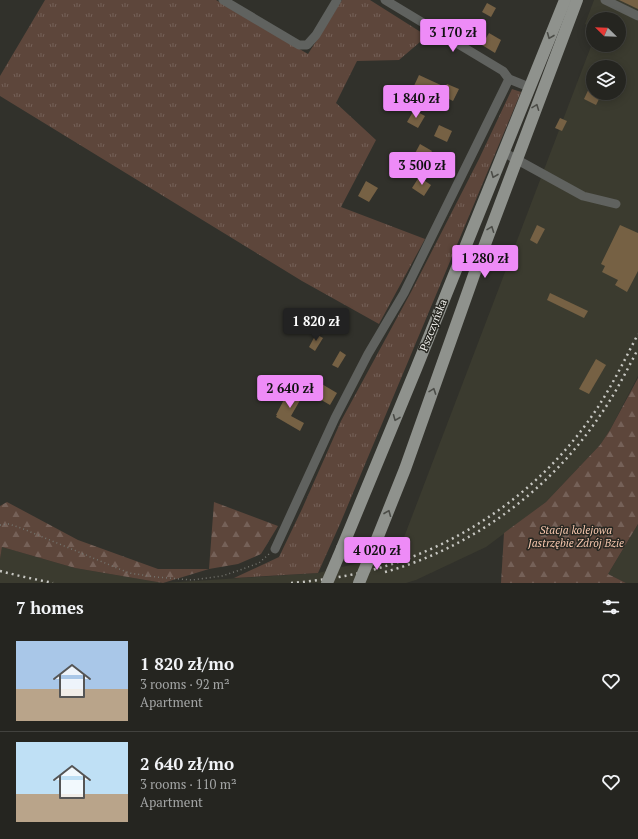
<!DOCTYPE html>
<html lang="en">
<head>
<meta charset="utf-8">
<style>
  body { margin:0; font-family:"PT Serif",serif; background:#2d2d29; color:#f1f3f6; height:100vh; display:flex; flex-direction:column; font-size:15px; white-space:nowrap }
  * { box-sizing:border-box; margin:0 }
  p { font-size:13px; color:#a3a5a5 }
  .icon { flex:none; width:22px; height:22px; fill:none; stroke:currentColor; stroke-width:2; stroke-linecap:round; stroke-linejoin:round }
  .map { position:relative; height:583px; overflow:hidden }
  .sheet { display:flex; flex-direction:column; background:#252520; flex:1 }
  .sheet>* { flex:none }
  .needle { width:26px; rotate:293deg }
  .controls { position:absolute; left:586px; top:12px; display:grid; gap:8px }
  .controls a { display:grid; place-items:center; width:40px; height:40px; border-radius:50%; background:#252520; box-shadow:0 2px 10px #0003,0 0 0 1px #42423e; font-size:20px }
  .price { position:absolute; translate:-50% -34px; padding:0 9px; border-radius:4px; background:#ee8bf7; color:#111; font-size:13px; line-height:26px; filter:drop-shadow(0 1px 2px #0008) }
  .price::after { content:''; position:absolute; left:50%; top:24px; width:12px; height:9px; margin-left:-6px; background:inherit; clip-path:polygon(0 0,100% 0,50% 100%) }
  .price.on { background:#222; color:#fff }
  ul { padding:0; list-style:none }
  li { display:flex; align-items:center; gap:12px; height:100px; padding:0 16px }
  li+li { border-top:1px solid #42423e }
  li span { display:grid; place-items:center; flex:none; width:112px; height:80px; border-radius:0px; color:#555 }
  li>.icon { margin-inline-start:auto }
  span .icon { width:48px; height:48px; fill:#fffc; stroke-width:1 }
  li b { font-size:17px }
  h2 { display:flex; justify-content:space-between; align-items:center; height:48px; padding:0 16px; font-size:17px }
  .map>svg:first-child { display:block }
</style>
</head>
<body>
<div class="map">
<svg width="638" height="583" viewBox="0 0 638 583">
  <defs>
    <pattern id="grass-tufts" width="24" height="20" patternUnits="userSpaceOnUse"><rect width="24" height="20" fill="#5d463b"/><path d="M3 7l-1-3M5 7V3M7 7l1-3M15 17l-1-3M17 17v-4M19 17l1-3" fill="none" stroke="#756158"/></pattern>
    <pattern id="forest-firs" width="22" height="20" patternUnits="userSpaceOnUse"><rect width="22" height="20" fill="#5d463b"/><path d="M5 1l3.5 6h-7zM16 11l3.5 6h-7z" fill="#756158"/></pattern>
  </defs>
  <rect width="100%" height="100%" fill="#31312b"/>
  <!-- built -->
  <g fill="#3b3b2f" fill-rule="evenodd">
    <path d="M594,0H638V376L610,430L600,445L546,502L486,547L416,580L406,583H0V559L2,547L75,568L163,583L318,573L398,553L593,41V45H619V19H593V29L585,24ZM593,67H619V93H593Z"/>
    <polygon points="638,524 638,583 626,583 608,574"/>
  </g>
  <!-- grass -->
  <g fill="url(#grass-tufts)">
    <polygon points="45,0 216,0 308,54 342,0 370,0 427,36 399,60 357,61 336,103 376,140 341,207 425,239 379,324 302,281 0,96 0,76"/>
    <polygon points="512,89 521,92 340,524 318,573 234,578 279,557 302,509 341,421 411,292 479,159"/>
  </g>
  <!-- forest -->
  <g fill="url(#forest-firs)">
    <polygon points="638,378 638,524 608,574 626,583 501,583 504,533 546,502 600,445 610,430"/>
    <polygon points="7,502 78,540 158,569 209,569 214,502 278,526 261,554 238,564 209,569 163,583 75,568 2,547 0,559 0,506"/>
  </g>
  <!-- building -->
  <g fill="#766144">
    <polygon points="619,0 638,0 638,9"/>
    <polygon points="487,3 496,8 491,17 482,12"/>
    <polygon points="489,33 501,40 495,53 482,45"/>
    <polygon points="419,75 445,87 447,84 459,89 453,101 447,98 446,101 429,93 427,97 420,93 421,92 413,88"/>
    <polygon points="593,80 593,93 602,93 596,105 584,99"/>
    <polygon points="414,110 425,116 418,128 407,122"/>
    <polygon points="560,118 567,121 562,131 555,128"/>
    <polygon points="439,125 452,131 447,142 434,136"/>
    <polygon points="420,144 432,151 424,164 413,157"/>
    <polygon points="419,177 431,185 424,196 412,188"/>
    <polygon points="366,181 378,188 369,202 358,196"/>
    <polygon points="537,225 545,229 537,244 530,240"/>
    <polygon points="620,225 638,233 638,271 627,292 615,285 618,280 602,272 605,266 601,264"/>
    <polygon points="550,293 588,311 584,318 547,300"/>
    <polygon points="316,334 323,338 315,351 309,347"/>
    <polygon points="340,351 346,355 338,368 332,365"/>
    <polygon points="596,359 606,365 589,394 579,389"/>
    <polygon points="310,377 337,393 330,405 304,390"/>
    <polygon points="290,388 303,395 291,416 304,423 300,431 276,417 277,415 276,415"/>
  </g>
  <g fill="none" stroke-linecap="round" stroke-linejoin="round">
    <!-- path -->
    <polyline stroke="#75756f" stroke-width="1.5" stroke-dasharray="1 3" stroke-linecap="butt" points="0,525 9,524 21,528 129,573 156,577 192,580 222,576 240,570 259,563 269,554"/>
    <!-- minor -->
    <g stroke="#60625f" stroke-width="9">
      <polyline points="223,0 299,45 307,45 316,35 337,0"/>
      <polyline points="385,0 503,71 509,79 529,87"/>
      <polyline points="605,0 638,16"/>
      <polyline points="503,152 583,196 616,204"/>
      <polyline points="275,549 335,418 368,354 404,293 509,79"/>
    </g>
    <!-- major -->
    <g stroke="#8f928d" stroke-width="12">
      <polyline points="342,548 416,369 565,0"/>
      <polyline points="373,549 405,469 481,255 577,0"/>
    </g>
    <!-- rail -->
    <g stroke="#c7c7c2" stroke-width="2.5" stroke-dasharray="2 4" stroke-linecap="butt">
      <polyline points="0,571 20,576 53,583"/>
      <path d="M385,572C471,548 549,491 599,417C614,396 626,372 638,349"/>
      <path d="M291,583C327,580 364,574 398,562C477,535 547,482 594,413C611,388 624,361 638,334"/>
    </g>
    <!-- major-bridge -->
    <g stroke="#8f928d" stroke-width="12">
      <polyline points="327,583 342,548"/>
      <polyline points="359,583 373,549"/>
    </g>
  </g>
  <!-- one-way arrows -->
  <defs><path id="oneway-chevron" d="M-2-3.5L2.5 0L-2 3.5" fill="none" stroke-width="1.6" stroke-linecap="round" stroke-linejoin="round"/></defs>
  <g stroke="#4b4c47">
    <use href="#oneway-chevron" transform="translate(550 36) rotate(112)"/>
    <use href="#oneway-chevron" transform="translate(536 107) rotate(-69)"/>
    <use href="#oneway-chevron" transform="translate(494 175) rotate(112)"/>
    <use href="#oneway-chevron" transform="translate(491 229) rotate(-69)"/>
    <use href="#oneway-chevron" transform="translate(433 391) rotate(-70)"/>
    <use href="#oneway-chevron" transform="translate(396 418) rotate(112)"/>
    <use href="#oneway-chevron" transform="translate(388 513) rotate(-68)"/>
  </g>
  <g text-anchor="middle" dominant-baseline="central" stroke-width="3" stroke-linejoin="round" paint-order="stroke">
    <!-- street labels -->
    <g font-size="11" fill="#f2f2ee" stroke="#272721">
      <text transform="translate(433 325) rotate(-68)">Pszczyńska</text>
    </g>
    <!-- park labels -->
    <g font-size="11" font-style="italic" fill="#f8c8af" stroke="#272721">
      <text x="576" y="530">Stacja kolejowa<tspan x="576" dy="13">Jastrzębie Zdrój Bzie</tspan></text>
    </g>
  </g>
</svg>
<div class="controls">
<a><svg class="needle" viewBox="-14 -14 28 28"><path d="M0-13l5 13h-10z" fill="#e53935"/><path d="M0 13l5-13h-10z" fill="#a3a5a5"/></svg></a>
<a><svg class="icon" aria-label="layers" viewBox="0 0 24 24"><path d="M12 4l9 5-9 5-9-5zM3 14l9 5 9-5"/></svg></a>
</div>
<b class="price" style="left:453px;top:53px">3 170 zł</b>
<b class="price" style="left:416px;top:119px">1 840 zł</b>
<b class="price" style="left:422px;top:186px">3 500 zł</b>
<b class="price" style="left:485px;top:279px">1 280 zł</b>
<b class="price on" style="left:316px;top:342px">1 820 zł</b>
<b class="price" style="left:290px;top:409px">2 640 zł</b>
<b class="price" style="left:377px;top:571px">4 020 zł</b>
</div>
<section class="sheet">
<h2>7 homes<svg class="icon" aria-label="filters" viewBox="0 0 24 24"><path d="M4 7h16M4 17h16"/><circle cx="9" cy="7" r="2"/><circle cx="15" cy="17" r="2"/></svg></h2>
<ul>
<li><span style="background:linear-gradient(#a9c7e8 60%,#b9a48a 0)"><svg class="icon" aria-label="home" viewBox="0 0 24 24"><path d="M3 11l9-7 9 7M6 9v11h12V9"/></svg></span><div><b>1 820 zł/mo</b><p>3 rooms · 92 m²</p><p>Apartment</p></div><svg class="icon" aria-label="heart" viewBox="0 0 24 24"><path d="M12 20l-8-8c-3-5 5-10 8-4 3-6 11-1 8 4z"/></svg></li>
<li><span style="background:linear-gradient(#bfe0f5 65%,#b9a48a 0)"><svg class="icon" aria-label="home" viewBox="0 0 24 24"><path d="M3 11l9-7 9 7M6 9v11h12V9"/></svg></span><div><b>2 640 zł/mo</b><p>3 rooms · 110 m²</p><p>Apartment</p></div><svg class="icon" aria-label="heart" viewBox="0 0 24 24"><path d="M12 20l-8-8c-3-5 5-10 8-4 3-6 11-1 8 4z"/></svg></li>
</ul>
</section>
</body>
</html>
